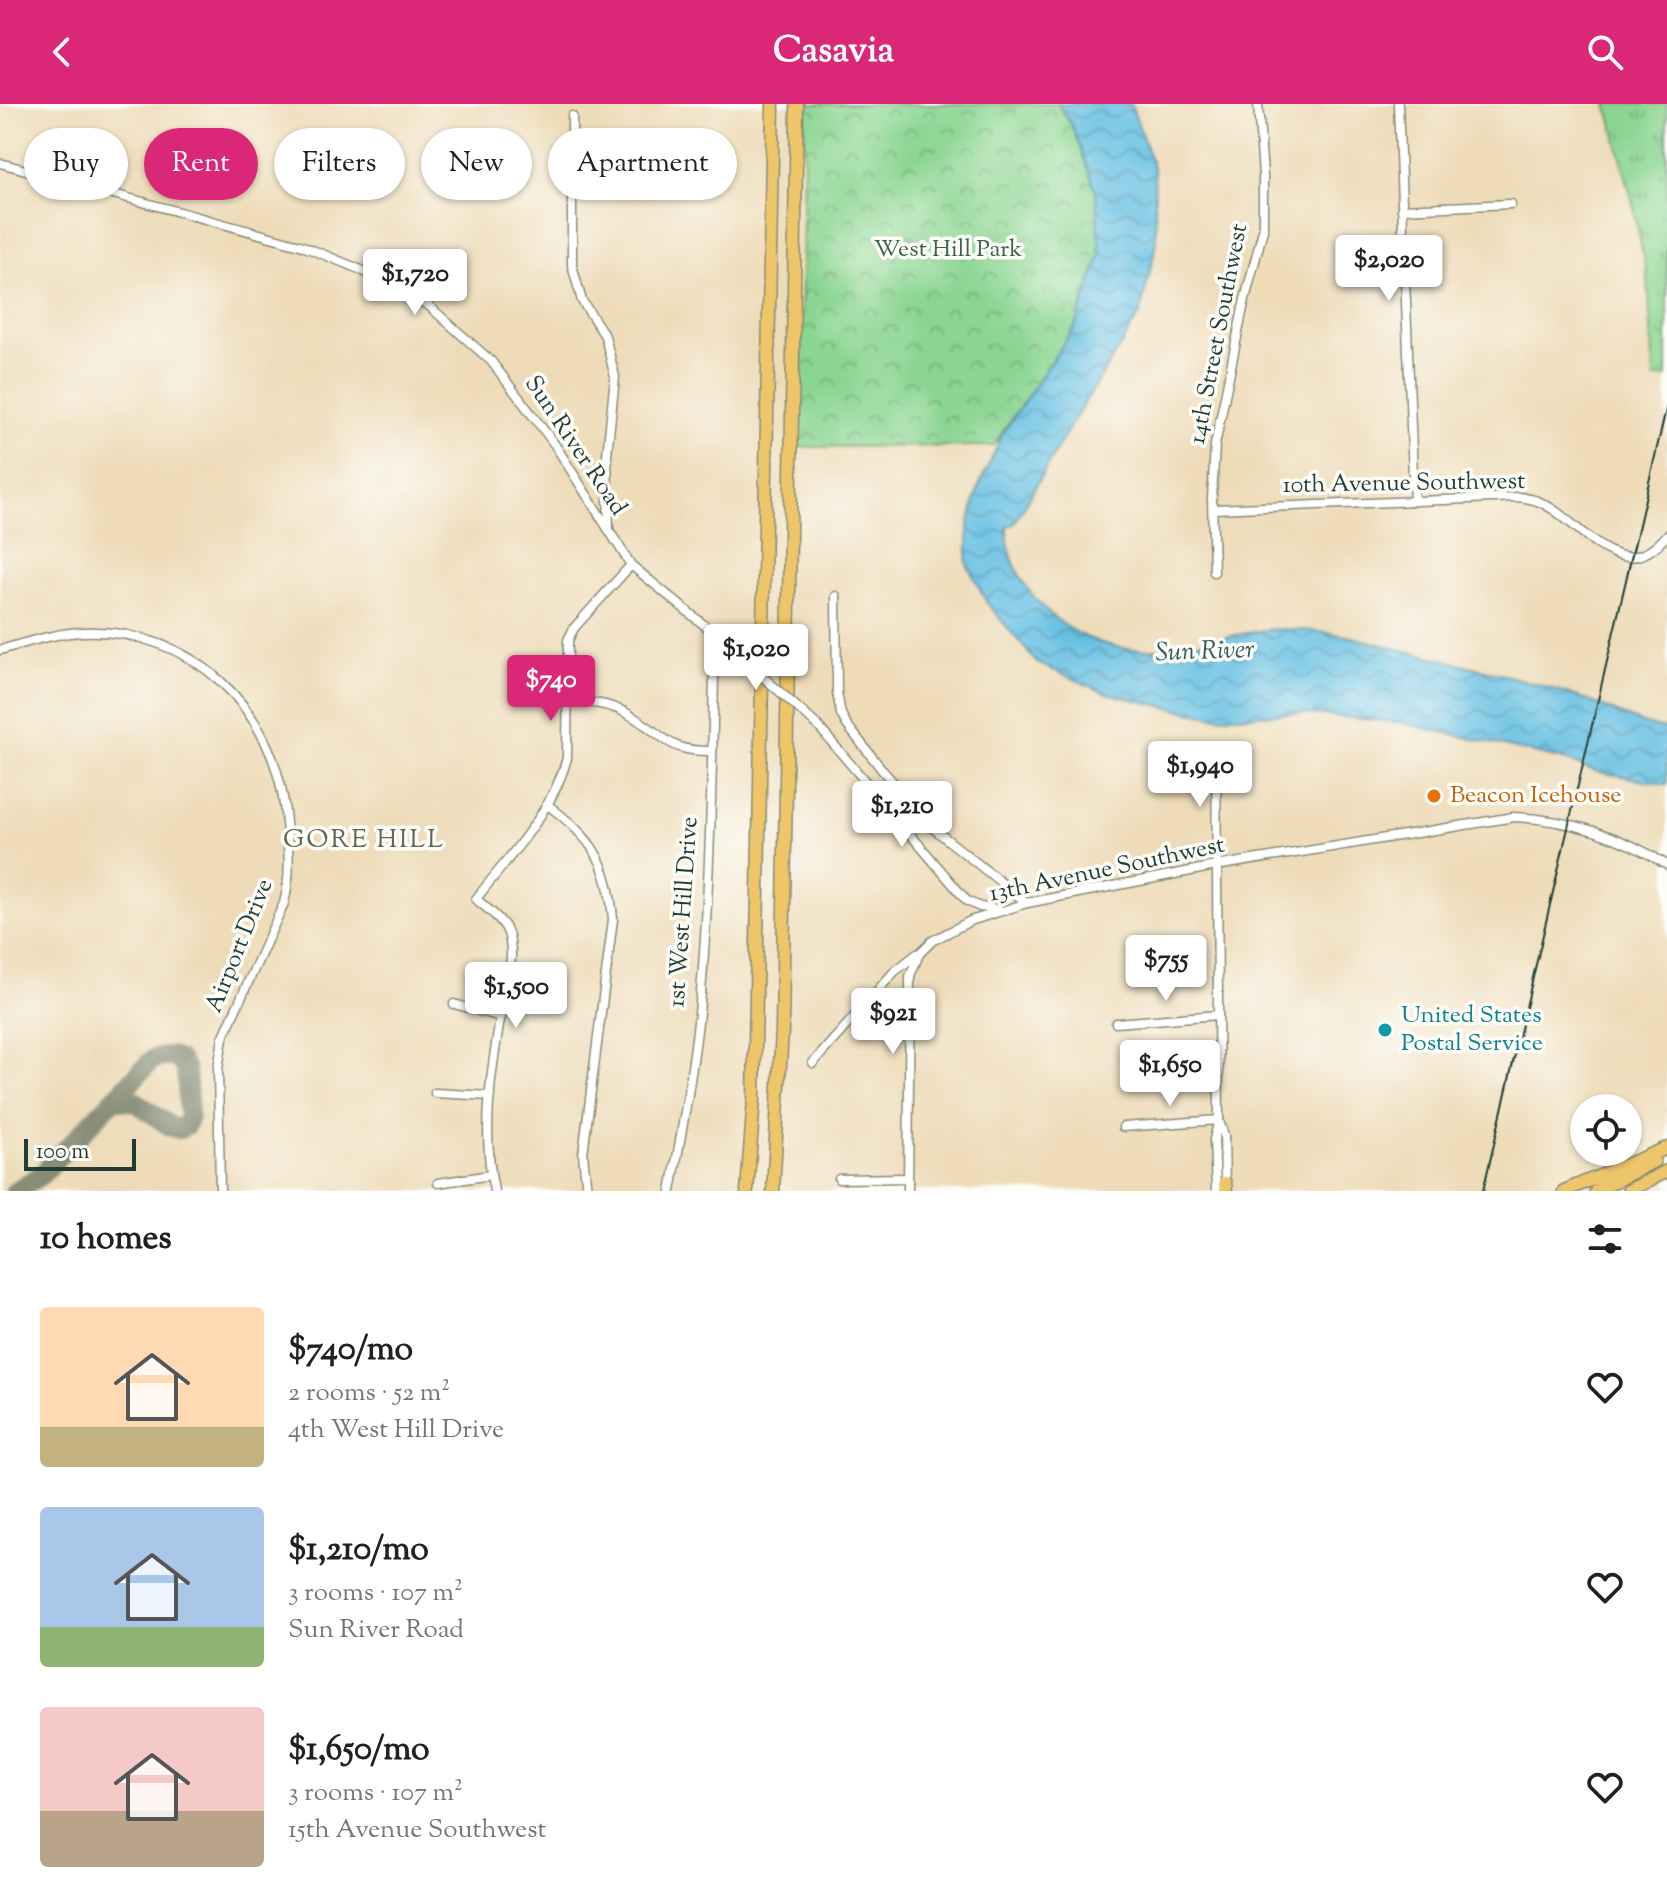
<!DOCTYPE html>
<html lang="en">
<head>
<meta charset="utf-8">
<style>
  body { margin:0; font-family:"Sorts Mill Goudy",serif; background:#f6f6f6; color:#202124; height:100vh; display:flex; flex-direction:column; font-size:30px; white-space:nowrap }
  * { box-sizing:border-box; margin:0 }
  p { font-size:26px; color:#757577 }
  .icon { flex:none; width:44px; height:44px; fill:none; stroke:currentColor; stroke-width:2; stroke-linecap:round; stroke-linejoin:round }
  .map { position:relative; height:1087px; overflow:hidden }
  .panel { display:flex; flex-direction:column; background:#fff; flex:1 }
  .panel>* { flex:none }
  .guide { position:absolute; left:24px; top:24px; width:800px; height:72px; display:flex; gap:16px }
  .buttons { position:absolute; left:1570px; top:990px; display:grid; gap:16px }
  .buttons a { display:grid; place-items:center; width:72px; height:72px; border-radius:50%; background:#fff; box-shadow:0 2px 6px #0004; font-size:40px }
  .scale { position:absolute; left:24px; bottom:20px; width:112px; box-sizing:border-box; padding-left:8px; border:4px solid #1f3d34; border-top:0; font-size:22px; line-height:28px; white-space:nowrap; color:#1f3d34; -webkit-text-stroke:6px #fdfcf7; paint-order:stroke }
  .price { position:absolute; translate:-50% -68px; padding:0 18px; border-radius:8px; background:#fff; color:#222; font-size:26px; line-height:52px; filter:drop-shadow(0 2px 4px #0008) }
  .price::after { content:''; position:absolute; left:50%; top:48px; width:24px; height:18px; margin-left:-12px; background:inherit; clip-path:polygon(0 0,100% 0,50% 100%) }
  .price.current { background:#db2777; color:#fff }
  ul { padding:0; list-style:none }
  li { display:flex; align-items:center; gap:24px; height:200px; padding:0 40px }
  li span { display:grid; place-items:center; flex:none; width:224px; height:160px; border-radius:8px; color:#555 }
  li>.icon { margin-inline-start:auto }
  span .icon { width:96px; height:96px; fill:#fffc; stroke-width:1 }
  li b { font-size:34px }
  h2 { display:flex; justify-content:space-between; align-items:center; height:96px; padding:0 40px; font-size:34px }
  .chip { padding:0 28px; border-radius:36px; background:#fff; box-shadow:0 2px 6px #0004; font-size:28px; line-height:72px }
  .chip.current { background:#db2777; color:#fff }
  header { display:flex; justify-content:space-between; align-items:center; height:104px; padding:0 40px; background:#db2777; color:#fff; font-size:36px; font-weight:800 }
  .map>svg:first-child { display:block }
</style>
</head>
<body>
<header><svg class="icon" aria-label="back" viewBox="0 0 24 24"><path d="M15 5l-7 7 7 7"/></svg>Casavia<svg class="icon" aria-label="search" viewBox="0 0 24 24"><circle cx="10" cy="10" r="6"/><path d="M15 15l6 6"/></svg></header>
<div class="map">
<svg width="1667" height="1087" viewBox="0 0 1667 1087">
  <defs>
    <pattern id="grass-tufts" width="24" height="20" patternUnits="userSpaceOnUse" patternTransform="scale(2)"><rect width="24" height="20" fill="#8ad591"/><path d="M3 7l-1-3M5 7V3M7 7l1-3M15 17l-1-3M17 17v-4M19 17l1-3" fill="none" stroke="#70ae77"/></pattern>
    <pattern id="park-crowns" width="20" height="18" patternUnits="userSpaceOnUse" patternTransform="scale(2)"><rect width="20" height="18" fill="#8ad591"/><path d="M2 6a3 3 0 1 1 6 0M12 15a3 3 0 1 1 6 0" fill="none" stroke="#70ae77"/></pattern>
    <pattern id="water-waves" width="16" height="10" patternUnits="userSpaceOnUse" patternTransform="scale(2)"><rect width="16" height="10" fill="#65c0e3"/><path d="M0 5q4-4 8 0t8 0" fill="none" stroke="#539db9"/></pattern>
  </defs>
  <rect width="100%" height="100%" fill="#fdfcf7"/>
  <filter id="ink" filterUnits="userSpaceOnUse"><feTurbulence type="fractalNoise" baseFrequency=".0125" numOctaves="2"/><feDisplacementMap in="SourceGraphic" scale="16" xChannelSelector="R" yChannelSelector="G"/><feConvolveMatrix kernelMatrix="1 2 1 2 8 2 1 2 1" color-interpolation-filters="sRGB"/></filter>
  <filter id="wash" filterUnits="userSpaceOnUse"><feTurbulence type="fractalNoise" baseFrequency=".006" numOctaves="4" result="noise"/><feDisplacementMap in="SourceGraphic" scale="32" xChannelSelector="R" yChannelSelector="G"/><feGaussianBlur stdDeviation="1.8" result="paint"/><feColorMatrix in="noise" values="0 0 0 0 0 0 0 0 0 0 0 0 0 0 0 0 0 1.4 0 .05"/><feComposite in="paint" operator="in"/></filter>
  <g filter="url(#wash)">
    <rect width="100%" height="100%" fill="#eedcb9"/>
    <!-- grass -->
    <polygon fill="url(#grass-tufts)" stroke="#548962" stroke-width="2" points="1607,0 1667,0 1667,273 1654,274 1648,177 1632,95"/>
    <!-- park -->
    <polygon fill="url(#park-crowns)" stroke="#548962" stroke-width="2" points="805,0 1058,0 1072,22 1096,87 1100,152 1076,221 993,342 799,343"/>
    <!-- water -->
    <path fill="url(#water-waves)" stroke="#427e8c" stroke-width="2" d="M1058,0H1131L1154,66L1156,141L1140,210L1070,322L1014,420L1007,422C1007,471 1044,515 1088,534C1150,561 1205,533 1267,526C1284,524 1304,526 1321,528C1347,530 1374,539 1399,545C1458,559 1518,573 1575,592C1605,601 1636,621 1667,625V680L1598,668L1564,656L1403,619L1301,609L1215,613L1175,605L1106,589L1037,559L987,499L967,460L969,421L978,384L1003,329L1076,221L1100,152L1096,87L1072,22Z"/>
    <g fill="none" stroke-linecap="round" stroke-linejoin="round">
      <!-- taxiway -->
      <polyline stroke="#868c76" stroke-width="20" points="15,1087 41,1071 114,995 153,955 171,952 180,957 186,966 189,1013 186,1021 180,1025 171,1023 136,998 114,995"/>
    </g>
  </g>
  <g filter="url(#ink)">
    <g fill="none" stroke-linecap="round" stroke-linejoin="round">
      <!-- minor casing -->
      <g stroke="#868c76" stroke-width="11">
        <g id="minor">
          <polyline points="1398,0 1414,397"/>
          <polyline points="572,12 572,161 582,197 605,232 615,273 607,351 609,426"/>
          <path d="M0,59L300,141L359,165L429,202L491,257L555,341L631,461L715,530C712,650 711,769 701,889C695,955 683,1021 671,1087"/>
          <polyline points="1402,105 1511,100"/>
          <path d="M1214,405L1519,393C1524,394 1532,395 1537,397C1579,412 1619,490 1667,431"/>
          <polyline points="1214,468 1212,394 1215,341 1244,199 1263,126 1263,72 1258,0"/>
          <polyline points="836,492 837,589 841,610 847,621 883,667 934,725 1027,799"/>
          <path d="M0,546C28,538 55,529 83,528C191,524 274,603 285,708C288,740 292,768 284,799L223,934L218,965L220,1087"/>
          <path d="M567,597C589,598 609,599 628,610C665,630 665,648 712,647"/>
          <polyline points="818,622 967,797 980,803 998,805"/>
          <path d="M548,701C593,736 608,756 613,815L583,1050L587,1087"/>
          <polyline points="454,900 501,913"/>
          <polyline points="1116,919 1218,911"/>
          <polyline points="813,959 894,868 917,850"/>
          <polyline points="435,989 490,992"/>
          <polyline points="1219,1017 1224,1031 1225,1082"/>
          <polyline points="1123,1023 1219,1016"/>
          <polyline points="839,1075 908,1074"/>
          <polyline points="438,1079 491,1071"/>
          <path d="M494,1087C478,1010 498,931 511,854C512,820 500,816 476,795C509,752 553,708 567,654L568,536L574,524L631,461"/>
          <path d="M908,1087L910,872L919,850L932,837L970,817L1027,799L1216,762L1514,713C1570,716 1620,731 1667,761"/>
          <polyline points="1216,1087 1214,1035 1219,1016 1216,648"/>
        </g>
      </g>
      <!-- highway casing -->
      <g stroke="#868c76" stroke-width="15">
        <g id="highway">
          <polyline points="1225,1079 1226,1087"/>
          <polyline points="747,1087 754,995 773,0"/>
          <polyline points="773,1087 782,926 797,0"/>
          <polyline points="1564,1087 1667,1044"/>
          <polyline points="1596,1087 1654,1057"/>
          <polyline points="1628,1087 1667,1067"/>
        </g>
      </g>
      <!-- minor -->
      <use href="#minor" stroke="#fff" stroke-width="8"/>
      <!-- highway -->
      <use href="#highway" stroke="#eec569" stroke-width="12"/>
      <!-- rail -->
      <polyline stroke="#1f3d34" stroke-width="2" points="1483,1087 1667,301"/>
      <!-- minor-bridge casing -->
      <g stroke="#868c76" stroke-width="11" stroke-linecap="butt">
        <polyline id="minor-bridge" points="715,530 818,622"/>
      </g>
      <!-- minor-bridge -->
      <use href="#minor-bridge" stroke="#fff" stroke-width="8"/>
    </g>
  </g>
  <!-- markers -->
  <circle fill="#e8710a" stroke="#fdfcf7" stroke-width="3" cx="1434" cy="692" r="8"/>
  <circle fill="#0f9aa8" stroke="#fdfcf7" stroke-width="3" cx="1385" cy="926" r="8"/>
  <g text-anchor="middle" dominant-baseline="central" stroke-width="7" stroke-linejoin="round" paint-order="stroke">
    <!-- park labels -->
    <g font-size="24" fill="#3a634b" stroke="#fdfcf7">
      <text x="948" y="146">West Hill Park</text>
    </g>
    <!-- street labels -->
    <g font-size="24" fill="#1f3d34" stroke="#fdfcf7">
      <text transform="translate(1219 230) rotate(-79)">14th Street Southwest</text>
      <text transform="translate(575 342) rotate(56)">Sun River Road</text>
      <text transform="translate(1404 380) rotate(-1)">10th Avenue Southwest</text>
      <text transform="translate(1107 766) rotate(-12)">13th Avenue Southwest</text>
      <text transform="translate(684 808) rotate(-86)">1st West Hill Drive</text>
      <text transform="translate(240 842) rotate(-68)">Airport Drive</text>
    </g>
    <!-- food labels -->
    <g font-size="24" fill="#c56008" stroke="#fdfcf7" text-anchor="start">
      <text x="1450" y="692">Beacon Icehouse</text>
    </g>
    <!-- culture labels -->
    <g font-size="24" fill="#0d838f" stroke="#fdfcf7" text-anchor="start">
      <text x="1401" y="912">United States<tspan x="1401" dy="28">Postal Service</tspan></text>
    </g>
    <!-- water labels -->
    <g font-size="26" font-style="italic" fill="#305e60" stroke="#fdfcf7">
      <text transform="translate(1205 548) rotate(-2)">Sun River</text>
    </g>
    <!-- neighbourhood labels -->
    <g font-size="26" letter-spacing="2" fill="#626652" stroke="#fdfcf7">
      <text x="364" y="736">GORE HILL</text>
    </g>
  </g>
</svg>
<div class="buttons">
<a><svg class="icon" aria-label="locate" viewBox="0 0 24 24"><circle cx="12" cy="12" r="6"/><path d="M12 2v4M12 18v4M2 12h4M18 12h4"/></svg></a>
</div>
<div class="scale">100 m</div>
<b class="price" style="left:1389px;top:199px">$2,020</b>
<b class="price" style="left:415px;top:213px">$1,720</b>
<b class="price" style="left:756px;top:588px">$1,020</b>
<b class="price current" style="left:551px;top:619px">$740</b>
<b class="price" style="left:1200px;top:705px">$1,940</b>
<b class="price" style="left:902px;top:745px">$1,210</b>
<b class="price" style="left:1166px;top:899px">$755</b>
<b class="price" style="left:516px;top:926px">$1,500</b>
<b class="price" style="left:893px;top:952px">$921</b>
<b class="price" style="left:1170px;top:1004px">$1,650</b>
<div class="guide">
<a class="chip">Buy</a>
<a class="chip current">Rent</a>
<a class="chip">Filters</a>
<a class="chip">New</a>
<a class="chip">Apartment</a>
</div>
</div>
<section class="panel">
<h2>10 homes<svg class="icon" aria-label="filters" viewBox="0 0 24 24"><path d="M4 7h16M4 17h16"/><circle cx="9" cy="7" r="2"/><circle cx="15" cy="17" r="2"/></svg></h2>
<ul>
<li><span style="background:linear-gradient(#ffd9b3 75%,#c2b280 0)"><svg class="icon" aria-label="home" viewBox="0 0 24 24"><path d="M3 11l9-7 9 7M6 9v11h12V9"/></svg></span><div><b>$740/mo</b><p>2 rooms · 52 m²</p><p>4th West Hill Drive</p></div><svg class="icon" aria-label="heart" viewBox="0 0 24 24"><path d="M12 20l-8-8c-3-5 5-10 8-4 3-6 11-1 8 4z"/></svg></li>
<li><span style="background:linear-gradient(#a9c7e8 75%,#8fb573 0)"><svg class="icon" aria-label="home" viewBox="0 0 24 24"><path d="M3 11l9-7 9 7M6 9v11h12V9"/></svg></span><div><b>$1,210/mo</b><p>3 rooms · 107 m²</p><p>Sun River Road</p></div><svg class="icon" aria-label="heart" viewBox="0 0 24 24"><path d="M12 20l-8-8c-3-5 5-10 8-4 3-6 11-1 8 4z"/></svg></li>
<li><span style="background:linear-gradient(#f6c9c9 65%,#b9a48a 0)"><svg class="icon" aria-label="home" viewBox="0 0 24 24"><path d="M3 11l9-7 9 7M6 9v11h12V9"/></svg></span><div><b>$1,650/mo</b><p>3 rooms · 107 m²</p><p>15th Avenue Southwest</p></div><svg class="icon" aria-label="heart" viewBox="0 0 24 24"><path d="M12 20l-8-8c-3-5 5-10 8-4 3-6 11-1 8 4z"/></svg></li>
</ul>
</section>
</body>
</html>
